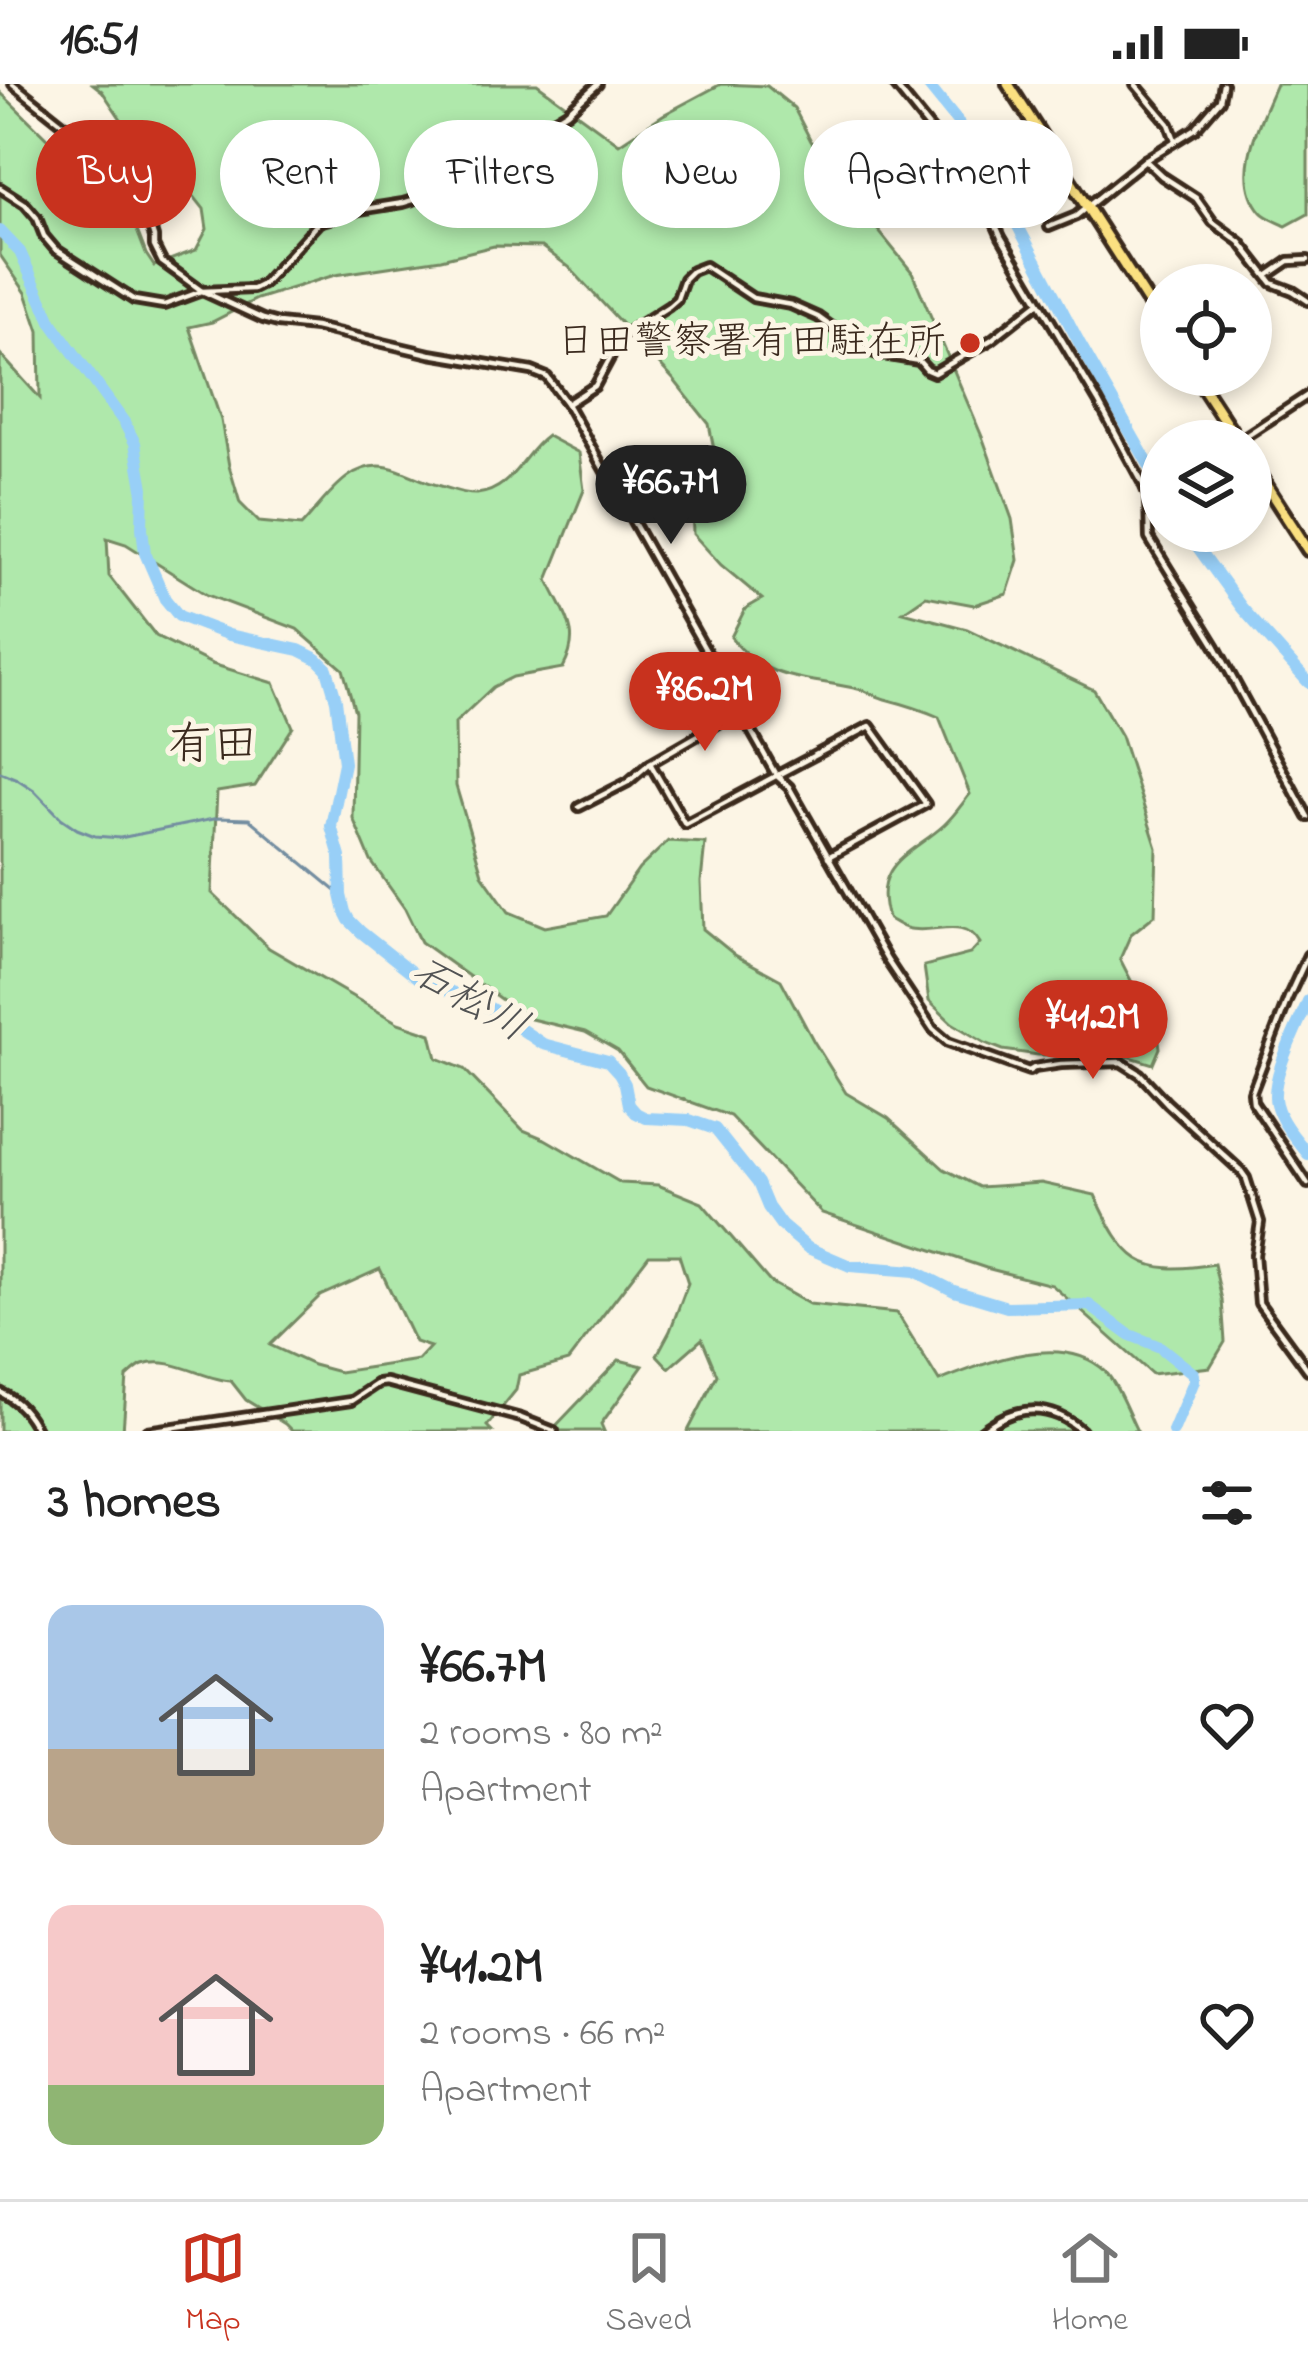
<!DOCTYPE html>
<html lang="en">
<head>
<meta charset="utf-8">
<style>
  body { margin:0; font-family:"Indie Flower","Klee One",sans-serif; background:#f2f2f2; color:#222; height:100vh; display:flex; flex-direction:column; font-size:45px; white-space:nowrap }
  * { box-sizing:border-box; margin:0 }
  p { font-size:39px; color:#767676 }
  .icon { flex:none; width:66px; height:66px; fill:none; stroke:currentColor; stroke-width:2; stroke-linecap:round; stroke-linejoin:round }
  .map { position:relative; height:1347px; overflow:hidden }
  .drawer { display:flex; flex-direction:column; background:#fff; flex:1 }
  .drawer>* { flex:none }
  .top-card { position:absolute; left:36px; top:36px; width:1236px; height:108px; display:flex; gap:24px }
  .buttons { position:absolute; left:1140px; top:180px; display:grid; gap:24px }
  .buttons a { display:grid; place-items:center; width:132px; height:132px; border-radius:50%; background:#fff; box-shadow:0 6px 18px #0003; font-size:60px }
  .price { position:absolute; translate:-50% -102px; padding:0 27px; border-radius:42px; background:#c8321e; color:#fff; font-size:39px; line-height:78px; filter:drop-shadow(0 3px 6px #0008) }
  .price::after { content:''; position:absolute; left:50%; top:72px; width:36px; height:27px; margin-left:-18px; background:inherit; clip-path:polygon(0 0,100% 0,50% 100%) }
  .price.on { background:#222; color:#fff }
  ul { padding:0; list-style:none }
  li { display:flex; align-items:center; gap:36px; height:300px; padding:0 48px }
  li span { display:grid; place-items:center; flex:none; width:336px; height:240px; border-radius:24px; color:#555 }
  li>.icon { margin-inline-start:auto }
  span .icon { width:144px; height:144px; fill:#fffc; stroke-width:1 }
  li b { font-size:51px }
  h2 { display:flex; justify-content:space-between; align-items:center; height:144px; padding:0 48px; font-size:51px }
  .tag { padding:0 42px; border-radius:54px; background:#fff; box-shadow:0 6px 18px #0003; font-size:42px; line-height:108px }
  .tag.on { background:#c8321e; color:#fff }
  .status { display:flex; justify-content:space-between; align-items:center; height:84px; padding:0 60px; background:#fff; direction:ltr }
  .status svg { height:33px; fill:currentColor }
  .menu { display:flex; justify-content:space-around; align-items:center; height:168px; border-top:3px solid #e0e0e0; background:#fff; font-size:33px; color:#767676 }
  .menu a { display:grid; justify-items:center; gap:6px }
  .menu .on { color:#c8321e }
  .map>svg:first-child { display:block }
</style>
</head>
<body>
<div class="status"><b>16:51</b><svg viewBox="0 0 49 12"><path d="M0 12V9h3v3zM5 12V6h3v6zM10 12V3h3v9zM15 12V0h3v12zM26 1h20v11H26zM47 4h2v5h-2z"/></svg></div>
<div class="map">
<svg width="1308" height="1347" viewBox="0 0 1308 1347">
  <rect width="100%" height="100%" fill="#fcf5e5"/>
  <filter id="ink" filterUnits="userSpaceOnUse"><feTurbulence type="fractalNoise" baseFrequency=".00833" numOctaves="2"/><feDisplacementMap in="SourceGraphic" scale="24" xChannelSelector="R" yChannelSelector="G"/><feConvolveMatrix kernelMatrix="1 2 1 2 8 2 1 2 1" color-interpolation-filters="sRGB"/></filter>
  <g filter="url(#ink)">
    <!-- green -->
    <g fill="#afe8ab" stroke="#758964" stroke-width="3" fill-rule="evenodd">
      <path d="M93,0H537L619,60L663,31L721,0L767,2L794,24L811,57L856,119L912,188L983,355L1012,435L1018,476L1007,510L974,521L926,512L903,528L967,545L1094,606L1121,652L1157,764L1155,831L1131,850L1120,875L1158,949L1160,964L1153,980L1121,970L1038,971L1003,966L985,959L952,939L929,917L924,882L970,870L980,859C963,830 932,852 906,844C903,843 890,836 888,834C871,779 912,770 944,741C954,732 962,720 970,710L939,633C921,625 904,620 885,615C876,612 867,607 858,605C807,593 766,599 731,553L745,525L762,515L721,481L693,450L692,419L716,376L709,340L674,296L569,183L542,163L494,162L441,175L335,191L257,215L212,238L189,243L221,336L229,382L240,419L259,438L301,442C325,417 349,375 388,383C406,387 422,398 441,402C451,405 467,411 477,410C513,406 522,370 547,352L579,369L584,406L548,496C564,531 583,547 563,584L513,593L493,603L455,639L456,702L482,790L509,828L545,843L606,832L639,785L668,757L705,759L701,798L703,845L735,871L781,896L813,956L846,1009L888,1034L944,1085L979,1103L1041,1099L1095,1111C1125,1176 1139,1193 1214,1180L1222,1216L1225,1258L1210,1283L1152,1290L1052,1201L986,1184L822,1129L730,1032L646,1002L618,967L585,948L527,934L421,858L405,825L371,777L353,734L355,628L343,585L297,545L207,511L126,460L107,454L109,492L156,552L212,580L274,599L293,643L255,702L217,708L212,809L269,864L398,939L431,950L437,974L464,985L523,1046L545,1055L621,1099L658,1101L702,1119L770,1198L809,1220L897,1229L939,1297C985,1279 1062,1247 1105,1287C1117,1299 1129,1331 1137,1347H688L717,1291L702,1255L669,1284L657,1271L670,1247L688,1199L679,1171H649L568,1277L519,1291L516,1306L487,1342L492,1347H292L285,1340L246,1316L231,1297C204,1296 171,1271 143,1281C137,1283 132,1289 127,1293L123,1347H0V270L40,314L39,247L26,209L0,171V8L50,57L83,76L128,123L146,170L154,182L196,166L207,145L204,125L163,73L147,66L125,41L102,7ZM380,1185L415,1258L430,1263L418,1276L339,1288L313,1281L270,1261L320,1212Z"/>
      <path d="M1276,0H1308V130L1286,142C1279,138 1266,134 1261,128C1230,92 1261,36 1276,0Z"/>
      <polygon points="619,1276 643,1282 601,1340 604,1347 551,1347"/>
    </g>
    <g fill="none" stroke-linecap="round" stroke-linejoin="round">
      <!-- stream -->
      <polyline stroke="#738da0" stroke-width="3" points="0,688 17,695 34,706 61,734 77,745 95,752 120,754 218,734 249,735 341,811"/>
      <!-- river -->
      <g stroke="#98cff7" stroke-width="12">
        <polyline points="927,0 957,37 1010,127 1080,260 1161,402"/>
        <polyline points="0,147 20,168 52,239 124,338 135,359 143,404 142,444 145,469 165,515 179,532 192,537 229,551 299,566 317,575 327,585 336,616 344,679 331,742 340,773 341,811 345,828 349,836 361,848 420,895 490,924 543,960 608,977 619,989 625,1000 629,1021 636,1029 646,1034 689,1036 715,1045 758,1099 768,1123 781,1141 808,1164 850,1182 915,1187 954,1207 1007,1223 1089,1221 1128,1250 1160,1263 1194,1290 1194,1297 1173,1347"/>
        <polyline points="1186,447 1242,524 1308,598"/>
        <path d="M1308,917C1298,942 1269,995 1276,1020C1281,1039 1296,1055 1308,1070"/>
      </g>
      <!-- street casing -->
      <g stroke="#3b2a1e" stroke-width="14">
        <g id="street">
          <polyline points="13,0 77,51 111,73 126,89 135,101 146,128 154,153 154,162 162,178 202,207 263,235 278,239 315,243 430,270 532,287 547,293 567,320 776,691 789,703 887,876 933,945 948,958 1029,987 1034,984 1061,980 1121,978 1140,990 1167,1019 1241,1087 1246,1094 1260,1138 1255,1171 1259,1219 1308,1286"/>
          <polyline points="894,0 944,62 966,83 976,97 1001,153 1098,317 1143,400 1148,412 1149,454 1216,563 1308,733"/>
          <polyline points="1135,0 1169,40 1175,56"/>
          <polyline points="1145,76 1162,92 1196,114 1213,138 1240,158 1272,199 1293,207 1308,217"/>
          <polyline points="0,104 25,120 37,134 44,152 55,165 134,216 164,221 202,207 253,205 263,200 319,138 359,126 403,119 446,106 480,81 567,28 598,0"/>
          <polyline points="1049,143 1076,132 1145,76 1195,45 1220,16 1223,0"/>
          <polyline points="1267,192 1289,177 1308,176"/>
          <polyline points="567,320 595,302 622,252 669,222 677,215 684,195 692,187 705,182 753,214 791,221 818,233 861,264 877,270 919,277 927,286 934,289 991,256 1038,219"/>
          <polyline points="1238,357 1308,311"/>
          <polyline points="1148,412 1161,404"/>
          <polyline points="650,679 685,740 870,642 926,720 828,773"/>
          <polyline points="579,723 628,698 650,679 740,627"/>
          <polyline points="1308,871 1288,914 1252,1008 1253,1018 1308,1100"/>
          <path d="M0,1308C18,1317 28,1329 37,1347"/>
          <polyline points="148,1347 351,1317 378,1299 386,1298 521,1334 554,1347"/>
          <path d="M982,1347C1014,1321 1050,1318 1082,1347"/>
        </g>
      </g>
      <!-- primary casing -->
      <g stroke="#3b2a1e" stroke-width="18">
        <g id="primary">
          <polyline points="1008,0 1161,238"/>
          <polyline points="1195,291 1238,357"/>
          <polyline points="1251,378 1308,466"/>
        </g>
      </g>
      <!-- street -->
      <use href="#street" stroke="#fcf5e5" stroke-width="4.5"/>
      <!-- primary -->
      <use href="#primary" stroke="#fbe080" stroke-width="9"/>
    </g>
  </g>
  <!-- markers -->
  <circle fill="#c8321e" stroke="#fcf5e5" stroke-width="4.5" cx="970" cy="259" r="12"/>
  <g text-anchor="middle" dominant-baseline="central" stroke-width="10" stroke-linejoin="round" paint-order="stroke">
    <!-- poi labels -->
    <g font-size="39" fill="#3b2a1e" stroke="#fcf5e5" text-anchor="end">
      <text x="946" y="259">日田警察署有田駐在所</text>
    </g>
    <!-- water labels -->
    <g font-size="42" font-style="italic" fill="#525354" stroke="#fcf5e5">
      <text transform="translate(469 917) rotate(30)">石松川</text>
    </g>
    <!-- quarter labels -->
    <g font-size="45" fill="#3b2a1e" stroke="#fcf5e5">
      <text x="213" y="663">有田</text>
    </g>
  </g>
</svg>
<div class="buttons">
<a><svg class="icon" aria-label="locate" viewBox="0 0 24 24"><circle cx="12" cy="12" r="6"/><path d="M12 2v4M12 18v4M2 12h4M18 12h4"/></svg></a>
<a><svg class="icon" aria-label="layers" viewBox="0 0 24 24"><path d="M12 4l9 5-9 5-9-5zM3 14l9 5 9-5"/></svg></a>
</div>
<b class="price on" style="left:671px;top:463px">¥66.7M</b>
<b class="price" style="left:705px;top:670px">¥86.2M</b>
<b class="price" style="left:1093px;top:998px">¥41.2M</b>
<div class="top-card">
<a class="tag on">Buy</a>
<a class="tag">Rent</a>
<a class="tag">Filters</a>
<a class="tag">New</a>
<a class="tag">Apartment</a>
</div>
</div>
<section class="drawer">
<h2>3 homes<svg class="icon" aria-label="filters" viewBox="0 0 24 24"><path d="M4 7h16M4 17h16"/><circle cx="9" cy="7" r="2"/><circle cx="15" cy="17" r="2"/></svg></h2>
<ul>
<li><span style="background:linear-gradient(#a9c7e8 60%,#b9a48a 0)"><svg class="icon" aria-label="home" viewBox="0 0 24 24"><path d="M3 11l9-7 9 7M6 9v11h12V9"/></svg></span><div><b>¥66.7M</b><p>2 rooms · 80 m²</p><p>Apartment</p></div><svg class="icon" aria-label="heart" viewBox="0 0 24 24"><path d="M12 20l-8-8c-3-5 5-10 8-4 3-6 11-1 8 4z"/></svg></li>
<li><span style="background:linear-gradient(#f6c9c9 75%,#8fb573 0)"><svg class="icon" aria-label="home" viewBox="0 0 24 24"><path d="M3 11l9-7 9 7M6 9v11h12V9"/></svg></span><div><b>¥41.2M</b><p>2 rooms · 66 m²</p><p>Apartment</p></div><svg class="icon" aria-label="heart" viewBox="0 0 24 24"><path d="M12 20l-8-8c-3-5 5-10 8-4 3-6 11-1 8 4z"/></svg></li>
</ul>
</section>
<nav class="menu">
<a class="on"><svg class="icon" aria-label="map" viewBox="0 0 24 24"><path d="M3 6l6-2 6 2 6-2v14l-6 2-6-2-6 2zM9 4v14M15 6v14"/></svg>Map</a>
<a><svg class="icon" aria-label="saved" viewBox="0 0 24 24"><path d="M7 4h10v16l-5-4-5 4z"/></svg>Saved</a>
<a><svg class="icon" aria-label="home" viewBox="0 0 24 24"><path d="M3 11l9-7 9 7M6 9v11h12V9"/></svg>Home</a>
</nav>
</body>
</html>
